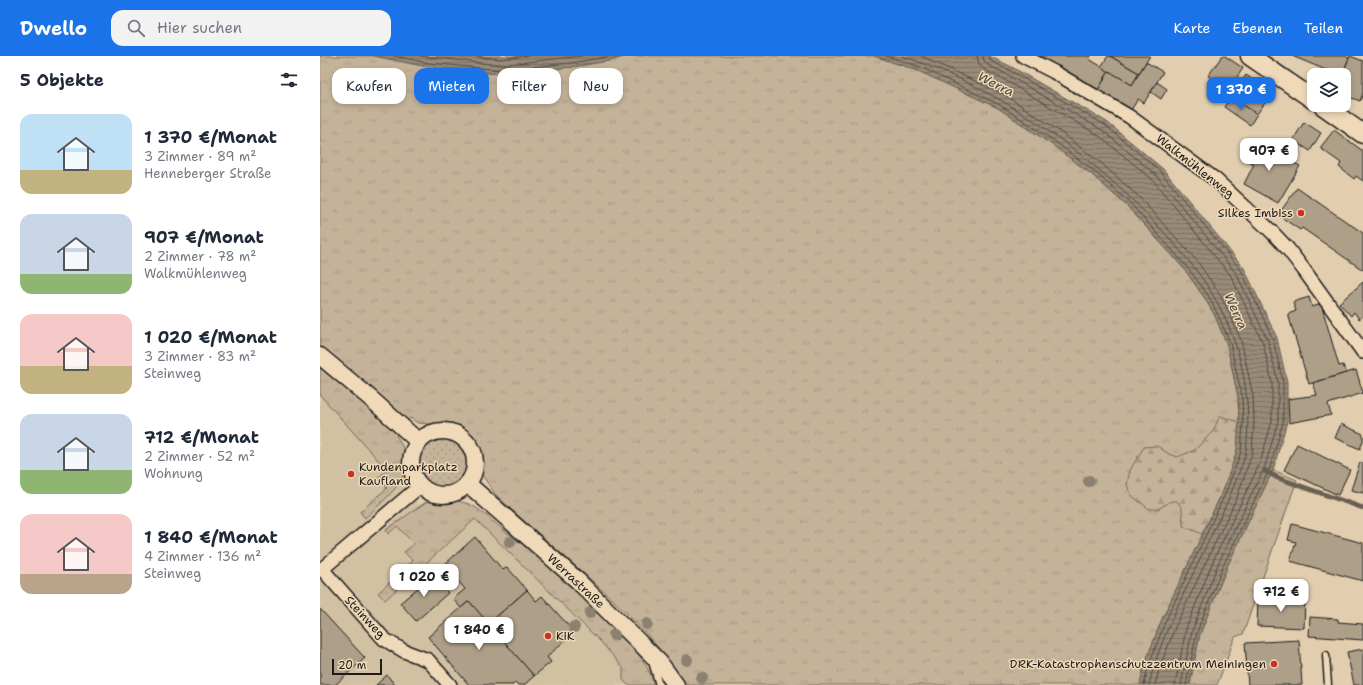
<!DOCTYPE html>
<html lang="de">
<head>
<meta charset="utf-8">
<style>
  body { margin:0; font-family:"Shantell Sans",sans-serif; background:#f2f2f3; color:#1f2937; height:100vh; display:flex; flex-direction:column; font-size:15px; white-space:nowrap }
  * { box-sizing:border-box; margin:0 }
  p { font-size:13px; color:#747a83 }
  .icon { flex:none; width:22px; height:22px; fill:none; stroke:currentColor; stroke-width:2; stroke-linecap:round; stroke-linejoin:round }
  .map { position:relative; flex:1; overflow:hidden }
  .drawer { display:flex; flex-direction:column; background:#fff; width:320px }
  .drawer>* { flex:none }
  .hud { position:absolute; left:12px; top:12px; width:380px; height:36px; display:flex; gap:8px }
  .buttons { position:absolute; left:987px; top:12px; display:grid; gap:8px }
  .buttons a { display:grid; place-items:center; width:44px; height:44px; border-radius:8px; background:#fff; box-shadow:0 2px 6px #0003; font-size:20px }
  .scale { position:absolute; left:12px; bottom:10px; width:50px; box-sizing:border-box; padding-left:4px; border:2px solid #1c1c1c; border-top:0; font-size:11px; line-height:14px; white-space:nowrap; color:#1c1c1c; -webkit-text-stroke:3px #efd9b8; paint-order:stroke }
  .price { position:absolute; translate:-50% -34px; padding:0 9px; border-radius:8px; background:#fff; color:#222; font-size:13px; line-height:26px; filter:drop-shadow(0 1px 2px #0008) }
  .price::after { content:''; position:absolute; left:50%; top:24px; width:12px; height:9px; margin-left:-6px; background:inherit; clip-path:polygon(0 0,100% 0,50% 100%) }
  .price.selected { background:#1a73e8; color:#fff }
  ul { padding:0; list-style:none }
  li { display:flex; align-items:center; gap:12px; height:100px; padding:0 20px }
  li span { display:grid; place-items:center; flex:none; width:112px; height:80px; border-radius:12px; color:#555 }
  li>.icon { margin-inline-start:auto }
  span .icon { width:48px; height:48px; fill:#fffc; stroke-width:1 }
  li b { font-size:17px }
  h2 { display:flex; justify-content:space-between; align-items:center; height:48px; padding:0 20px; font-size:17px }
  .chip { padding:0 14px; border-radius:12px; background:#fff; box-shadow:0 2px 6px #0003; font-size:14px; line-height:36px }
  .chip.selected { background:#1a73e8; color:#fff }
  header { display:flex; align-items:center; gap:24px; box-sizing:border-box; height:56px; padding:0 20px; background:#1a73e8; color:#fff }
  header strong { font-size:19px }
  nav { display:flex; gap:22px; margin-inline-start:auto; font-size:14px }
  .search { width:280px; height:36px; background:#f2f2f3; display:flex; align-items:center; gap:10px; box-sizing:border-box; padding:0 14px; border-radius:12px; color:#747a83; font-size:15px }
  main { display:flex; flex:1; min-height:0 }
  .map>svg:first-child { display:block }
</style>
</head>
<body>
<header>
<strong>Dwello</strong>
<div class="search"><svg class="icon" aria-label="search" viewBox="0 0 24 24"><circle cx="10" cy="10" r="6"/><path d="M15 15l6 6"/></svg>Hier suchen</div>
<nav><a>Karte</a><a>Ebenen</a><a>Teilen</a></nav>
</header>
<main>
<section class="drawer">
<h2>5 Objekte<svg class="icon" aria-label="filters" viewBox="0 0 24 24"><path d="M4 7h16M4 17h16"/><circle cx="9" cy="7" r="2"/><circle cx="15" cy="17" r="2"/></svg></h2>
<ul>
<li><span style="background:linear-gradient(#bfe0f5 70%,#c2b280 0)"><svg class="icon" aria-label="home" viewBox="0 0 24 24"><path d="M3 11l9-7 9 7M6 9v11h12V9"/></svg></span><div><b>1 370 €/Monat</b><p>3 Zimmer · 89 m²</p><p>Henneberger Straße</p></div></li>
<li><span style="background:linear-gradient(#c9d6e8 75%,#8fb573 0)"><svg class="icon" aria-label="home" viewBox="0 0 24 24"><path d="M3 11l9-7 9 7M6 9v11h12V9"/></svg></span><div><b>907 €/Monat</b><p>2 Zimmer · 78 m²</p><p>Walkmühlenweg</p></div></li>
<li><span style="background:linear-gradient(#f6c9c9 65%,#c2b280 0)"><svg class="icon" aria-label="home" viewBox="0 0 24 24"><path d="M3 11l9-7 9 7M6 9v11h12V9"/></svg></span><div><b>1 020 €/Monat</b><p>3 Zimmer · 83 m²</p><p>Steinweg</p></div></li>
<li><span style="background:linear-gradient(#c9d6e8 70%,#8fb573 0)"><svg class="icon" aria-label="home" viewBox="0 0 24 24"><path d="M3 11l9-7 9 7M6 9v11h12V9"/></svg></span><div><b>712 €/Monat</b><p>2 Zimmer · 52 m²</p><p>Wohnung</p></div></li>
<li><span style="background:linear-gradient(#f6c9c9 75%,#b9a48a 0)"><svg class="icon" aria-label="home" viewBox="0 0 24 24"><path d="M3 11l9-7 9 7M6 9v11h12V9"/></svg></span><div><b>1 840 €/Monat</b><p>4 Zimmer · 136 m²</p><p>Steinweg</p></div></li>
</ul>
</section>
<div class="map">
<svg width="1043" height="629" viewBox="0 0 1043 629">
  <defs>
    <pattern id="grass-tufts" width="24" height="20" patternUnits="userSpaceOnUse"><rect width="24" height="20" fill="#c5b399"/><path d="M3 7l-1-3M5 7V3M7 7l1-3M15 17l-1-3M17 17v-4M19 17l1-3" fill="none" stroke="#a99983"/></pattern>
    <pattern id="forest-firs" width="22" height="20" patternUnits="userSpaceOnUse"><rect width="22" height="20" fill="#c5b399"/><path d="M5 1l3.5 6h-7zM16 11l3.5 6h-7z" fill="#a99983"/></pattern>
    <pattern id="park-dots" width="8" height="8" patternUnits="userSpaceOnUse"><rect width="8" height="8" fill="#c5b399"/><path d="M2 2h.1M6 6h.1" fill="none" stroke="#a99983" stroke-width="1.8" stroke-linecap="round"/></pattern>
    <pattern id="water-rules" width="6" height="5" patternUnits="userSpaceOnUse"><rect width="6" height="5" fill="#998b78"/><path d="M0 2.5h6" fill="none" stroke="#7c7162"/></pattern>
  </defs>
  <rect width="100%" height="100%" fill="#e2ceaf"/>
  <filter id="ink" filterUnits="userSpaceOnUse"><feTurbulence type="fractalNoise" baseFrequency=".025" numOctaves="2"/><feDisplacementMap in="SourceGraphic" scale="8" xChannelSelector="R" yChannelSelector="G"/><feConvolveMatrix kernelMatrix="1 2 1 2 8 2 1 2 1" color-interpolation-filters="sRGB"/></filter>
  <g filter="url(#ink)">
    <!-- built -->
    <polygon fill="#d2c0a3" points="0,336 68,412 105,456 155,461 287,587 318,629 0,629"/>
    <!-- grass -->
    <g fill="url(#grass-tufts)" stroke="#70685a">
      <path d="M0,0H54L108,11L180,18L252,11L293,4L307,0H554L596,14L678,52L731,88L771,118L807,150L865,214L884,241L895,260L907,289L918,341L919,366L903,435L842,563L824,610L820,629H367C318,556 240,500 176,439L162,419L160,396L156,385L148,376L139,371L98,367L90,362L76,379C102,417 70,438 45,462L40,456L67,432L58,422L67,414L0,339Z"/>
      <polygon points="953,414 977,424 923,578 915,581 897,629 870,629 880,578 907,511"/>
      <path d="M129,444C138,445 145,446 153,450C164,456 174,467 184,474C217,499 331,590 333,629H308L303,624V612L281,586L155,463L65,544L58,537L93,505L84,496L94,488L77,470L68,478L66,474L106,446Z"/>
    </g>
    <!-- forest -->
    <polygon fill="url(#forest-firs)" stroke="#70685a" points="900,360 919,366 917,395 903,435 882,478 863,470 862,452 857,445 851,445 838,453 829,453 811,439 807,429 810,414 824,391 837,390 849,398 857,401 875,394 893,375"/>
    <!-- park -->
    <circle fill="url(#park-dots)" stroke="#70685a" cx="123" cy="407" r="25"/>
    <!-- water -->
    <g fill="url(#water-rules)" stroke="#675f53">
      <polygon points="54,0 307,0 293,4 252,11 180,18 108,11"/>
      <polygon points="554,0 669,0 690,10 787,66 843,113 924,212 957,282 967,326 967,366 953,414 907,511 880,578 869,629 820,629 824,610 842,563 903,435 917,395 919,366 918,341 907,289 895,260 884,241 865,214 852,198 807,150 771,118 731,88 678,52 596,14"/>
    </g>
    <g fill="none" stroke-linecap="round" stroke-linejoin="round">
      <!-- shore -->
      <g stroke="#4e4841" stroke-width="1">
        <polyline points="74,0 109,7 180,14 251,7 293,0"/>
        <polyline points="100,0 180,9 262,0"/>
        <polyline points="151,0 180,3 208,0"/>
        <polyline points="566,0 598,10 680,49 733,84 774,115 810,147 868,212 888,239 898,259 910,287 922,341 923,366 921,396 906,436 846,564 828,611 824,629"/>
        <path d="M582,0C680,32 769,96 839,171C863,197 887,224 902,256C923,297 932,349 926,395C925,402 922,408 920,414C913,433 906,450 897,467C885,492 874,516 862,541C849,569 836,598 829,629"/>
        <polyline points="601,0 685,39 739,75 781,107 818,140 877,205 897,234 908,254 921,284 933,340 934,366 932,398 917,441 856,569 839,614 835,629"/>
        <polyline points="657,0 659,9 665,14 683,23 778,79 832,123 911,220 943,287 952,327 952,365 940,407 893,505 866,573 855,629"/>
        <polyline points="663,0 664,5 668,9 686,18 782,74 836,119 916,217 948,285 958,327 958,365 945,410 898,508 872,575 861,629"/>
        <polyline points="668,0 671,5 689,14 785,69 840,115 921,214 953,283 963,326 963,366 950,412 903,510 877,576 866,629"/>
      </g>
      <!-- stream -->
      <polyline stroke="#675f53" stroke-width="5" points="945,415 958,422 1043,452"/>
    </g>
    <!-- building -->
    <g fill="#ae9f88" stroke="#1c1c1c">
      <polygon points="714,0 771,0 769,3 789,15 778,34"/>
      <polygon points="788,0 790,0 819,17 812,29 781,11"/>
      <polygon points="790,0 830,0 819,17"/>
      <polygon points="902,0 905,0 923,12 909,34 888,20"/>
      <polygon points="972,0 1025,0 1029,2 1022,19 1018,19"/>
      <polygon points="1030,0 1043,5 1043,37 1040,45 1024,39 1024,19 1022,19"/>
      <polygon points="826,6 843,16 824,47 818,43 811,54 778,34 789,15 812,29"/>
      <polygon points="926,19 952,37 937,58 911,41"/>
      <polygon points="837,26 847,33 841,43 831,36"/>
      <polygon points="911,41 937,58 930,69 904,51"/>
      <polygon points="984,66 1001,77 990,95 973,84"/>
      <polygon points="1014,74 1043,95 1043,125 1036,120 1034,123 1019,111 1021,107 1000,92"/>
      <polygon points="932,85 980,110 958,147 924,128 934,108 922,101"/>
      <polygon points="977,132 1043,177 1043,214 982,172 980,174 958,159"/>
      <polygon points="1043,226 1043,260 1039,263 1034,256 1031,260 1019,247"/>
      <polygon points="989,241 992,251 1001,248 1019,310 1023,309 1026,317 989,328 968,258 976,255 973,246"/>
      <polygon points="1036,314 1043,337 1008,348 1011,359 969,367 968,343 997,339 993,327"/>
      <polygon points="1021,368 1043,378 1043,385 1040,393 1015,382"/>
      <polygon points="977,388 1030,414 1018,439 964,414"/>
      <polygon points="1040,406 1043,407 1043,437 1031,434"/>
      <polygon points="972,468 1043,487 1043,525 970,505 976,486 968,484"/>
      <polygon points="155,481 183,514 187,511 207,534 168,568 149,545 141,552 133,543 145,533 124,509"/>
      <polygon points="112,520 128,537 96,565 80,547"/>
      <polygon points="207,534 216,545 222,540 254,576 227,601 231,606 214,620 168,568"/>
      <polygon points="938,543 985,544 984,572 937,570"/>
      <polygon points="149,545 214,620 204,629 198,629 195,626 193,629 149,629 108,581"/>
      <polygon points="0,553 45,602 15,629 0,629"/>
      <polygon points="990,561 1018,563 1018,566 1043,568 1043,584 989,580"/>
      <polygon points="979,584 982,629 928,629 925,587"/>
      <polygon points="1043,593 1043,629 1034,629 1027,596"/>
      <polygon points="67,619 75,629 56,629"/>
    </g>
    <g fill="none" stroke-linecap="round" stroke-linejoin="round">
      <!-- service casing -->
      <g stroke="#1c1c1c" stroke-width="9">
        <g id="service">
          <polyline points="1006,599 1008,629"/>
          <polyline points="332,606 339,629"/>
        </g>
      </g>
      <!-- minor casing -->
      <g stroke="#1c1c1c" stroke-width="16">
        <g id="minor">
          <polyline points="703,0 734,16 810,61 896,124 952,176 968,193 984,214 1043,296"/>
          <polyline points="100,430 2,513 64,583 84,595 108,604 130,629"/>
        </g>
      </g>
      <!-- tertiary casing -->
      <g stroke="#1c1c1c" stroke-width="19">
        <g id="tertiary">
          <polyline points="0,300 49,341 99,386"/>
          <circle cx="123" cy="407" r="32"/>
          <polyline points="148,428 258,525 340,607 356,629"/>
        </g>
      </g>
      <!-- secondary casing -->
      <g stroke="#1c1c1c" stroke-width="21">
        <g id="secondary">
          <polyline points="930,0 994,44"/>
          <polyline points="1002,49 1043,78"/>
        </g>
      </g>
      <!-- service -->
      <use href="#service" stroke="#efd9b8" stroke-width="6"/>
      <!-- minor -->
      <use href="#minor" stroke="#efd9b8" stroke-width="13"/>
      <!-- tertiary -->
      <use href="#tertiary" stroke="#efd9b8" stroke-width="16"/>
      <!-- secondary -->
      <use href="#secondary" stroke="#efd9b8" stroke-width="18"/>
    </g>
    <!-- trees -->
    <g fill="#8c816f">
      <circle cx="769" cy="425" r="6"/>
      <circle cx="190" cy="486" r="6"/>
      <circle cx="270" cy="557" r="6"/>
      <circle cx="327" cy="568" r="6"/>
      <circle cx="254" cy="571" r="6"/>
      <circle cx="294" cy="579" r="6"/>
      <circle cx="367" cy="604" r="6"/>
      <circle cx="382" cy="622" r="6"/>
    </g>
  </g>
  <!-- markers -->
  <g fill="#c8321e" stroke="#efd9b8" stroke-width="1.5">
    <circle cx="981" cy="157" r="4"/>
    <circle cx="31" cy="418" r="4"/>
    <circle cx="228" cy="580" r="4"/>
    <circle cx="954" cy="608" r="4"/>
  </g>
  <g text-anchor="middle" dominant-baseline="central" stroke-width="3" stroke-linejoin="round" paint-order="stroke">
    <!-- street labels -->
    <g font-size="12" fill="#1c1c1c" stroke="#efd9b8">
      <text transform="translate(875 110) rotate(38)">Walkmühlenweg</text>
      <text transform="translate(256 525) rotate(43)">Werrastraße</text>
      <text transform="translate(45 561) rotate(47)">Steinweg</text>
    </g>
    <!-- poi labels -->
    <g font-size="12" fill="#1c1c1c" stroke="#efd9b8" text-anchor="end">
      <text x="973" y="157">Silkes Imbiss</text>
      <text x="39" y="411" text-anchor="start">Kundenparkplatz<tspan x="39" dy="14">Kaufland</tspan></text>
      <text x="236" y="580" text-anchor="start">KiK</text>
      <text x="946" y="608">DRK-Katastrophenschutzzentrum Meiningen</text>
    </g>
    <!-- water labels -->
    <g font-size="13" font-style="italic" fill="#4e4841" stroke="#efd9b8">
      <text transform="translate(676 28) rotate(27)">Werra</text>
      <text transform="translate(916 255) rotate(66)">Werra</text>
    </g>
  </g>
</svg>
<div class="buttons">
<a><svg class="icon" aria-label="layers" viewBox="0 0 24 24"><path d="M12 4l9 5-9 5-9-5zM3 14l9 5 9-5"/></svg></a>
</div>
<div class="scale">20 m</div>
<b class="price selected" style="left:921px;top:55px">1 370 €</b>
<b class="price" style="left:949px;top:116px">907 €</b>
<b class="price" style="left:104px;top:542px">1 020 €</b>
<b class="price" style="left:961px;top:557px">712 €</b>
<b class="price" style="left:159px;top:595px">1 840 €</b>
<div class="hud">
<a class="chip">Kaufen</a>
<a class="chip selected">Mieten</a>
<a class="chip">Filter</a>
<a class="chip">Neu</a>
</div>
</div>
</main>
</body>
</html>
